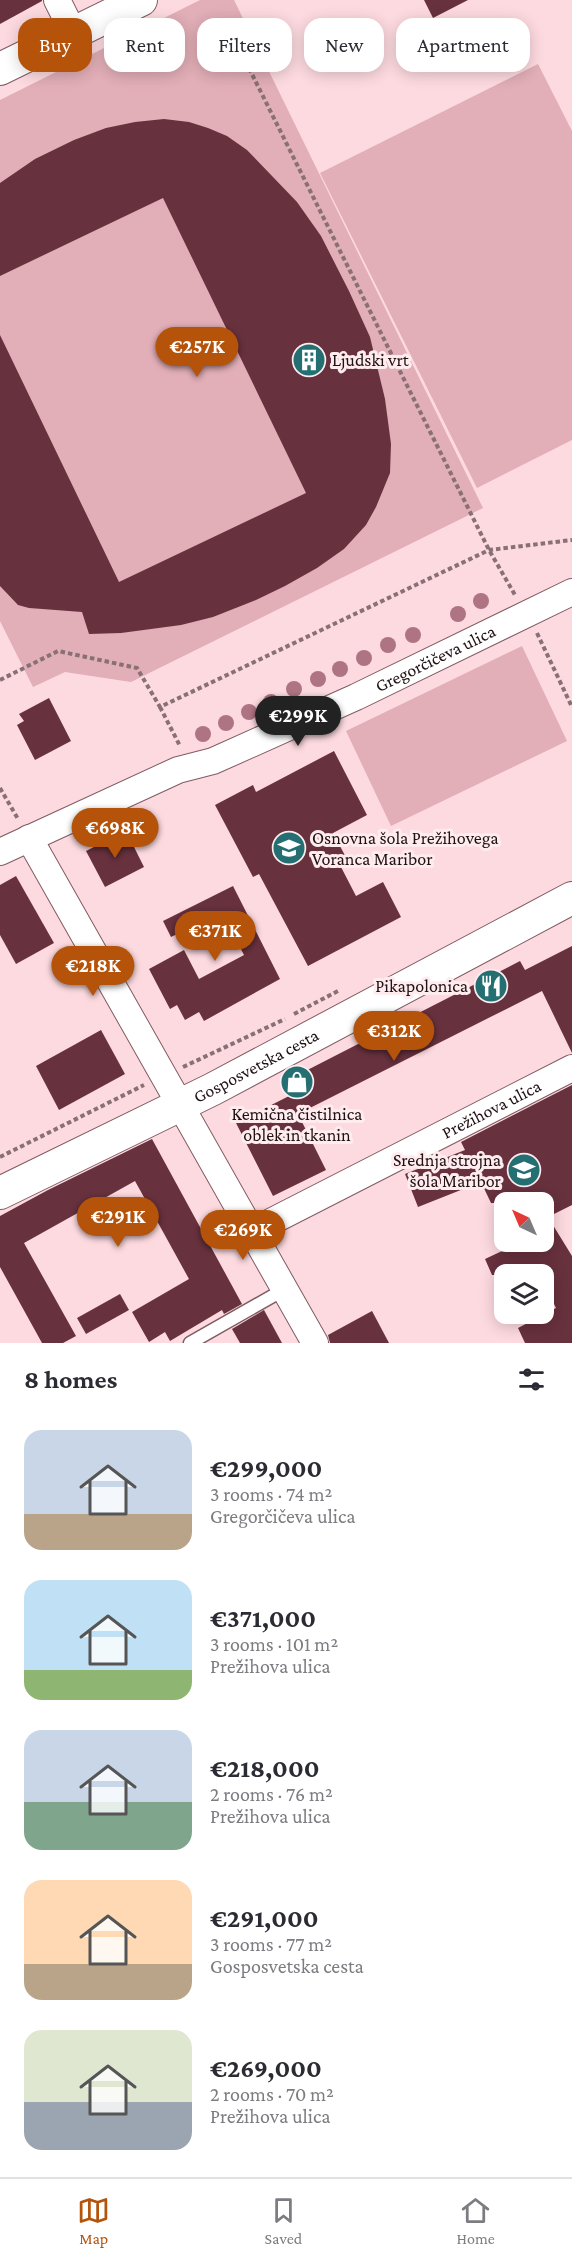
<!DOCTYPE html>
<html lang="en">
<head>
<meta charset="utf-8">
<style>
  body { margin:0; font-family:"Crimson Pro",serif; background:#f2f2f3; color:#2b2b33; height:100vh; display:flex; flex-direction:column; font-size:22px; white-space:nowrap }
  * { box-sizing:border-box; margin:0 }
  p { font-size:20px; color:#7c7c81 }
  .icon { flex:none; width:33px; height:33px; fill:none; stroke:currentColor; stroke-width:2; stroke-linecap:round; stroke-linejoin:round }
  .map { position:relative; height:1343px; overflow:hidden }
  .side { display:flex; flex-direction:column; background:#fff; flex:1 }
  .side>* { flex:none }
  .banner { position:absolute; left:18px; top:18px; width:537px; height:54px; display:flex; gap:12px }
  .needle { width:39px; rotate:316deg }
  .tools { position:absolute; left:494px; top:1192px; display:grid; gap:12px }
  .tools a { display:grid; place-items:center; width:60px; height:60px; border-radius:12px; background:#fff; box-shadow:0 3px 15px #0003; font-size:30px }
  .price { position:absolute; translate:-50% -51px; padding:0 14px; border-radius:21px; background:#b45309; color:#fff; font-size:20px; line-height:39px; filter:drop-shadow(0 2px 3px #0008) }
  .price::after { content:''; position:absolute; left:50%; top:36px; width:18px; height:14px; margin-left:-9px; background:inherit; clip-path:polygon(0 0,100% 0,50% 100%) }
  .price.selected { background:#222; color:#fff }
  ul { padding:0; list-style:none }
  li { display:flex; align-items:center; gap:18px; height:150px; padding:0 24px }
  li span { display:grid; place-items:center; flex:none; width:168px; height:120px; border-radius:18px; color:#555 }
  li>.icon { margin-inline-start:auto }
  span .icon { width:72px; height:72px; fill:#fffc; stroke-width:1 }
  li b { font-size:26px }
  h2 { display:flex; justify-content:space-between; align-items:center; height:72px; padding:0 24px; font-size:26px }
  .pill { padding:0 21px; border-radius:18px; background:#fff; box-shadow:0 3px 15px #0003; font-size:21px; line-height:54px }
  .pill.selected { background:#b45309; color:#fff }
  .tabs { display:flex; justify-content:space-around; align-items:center; height:84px; border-top:2px solid #e1e1e2; background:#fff; font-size:16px; color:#7c7c81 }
  .tabs a { display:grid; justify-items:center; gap:3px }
  .tabs .selected { color:#b45309 }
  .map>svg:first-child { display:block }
</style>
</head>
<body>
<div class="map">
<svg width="572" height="1343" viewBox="0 0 572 1343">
  <rect width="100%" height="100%" fill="#fddae0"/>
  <!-- green -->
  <g fill="#e2aeb7">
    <polygon points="200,0 234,0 483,508 131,682 65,672 33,687 0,621 0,100"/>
    <polygon points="538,64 572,131 572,440 477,488 320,173"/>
    <polygon points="522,646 567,741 391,826 346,731"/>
  </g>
  <!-- building -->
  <g fill="#68313e">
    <polygon points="0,0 42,0 42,1 0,24"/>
    <polygon points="424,0 468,0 433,18"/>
    <polygon points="164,119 189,122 208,128 227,136 247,150 297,202 321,236 349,291 370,337 385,399 391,444 390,473 376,507 366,525 344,549 317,568 285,586 256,600 213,617 181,625 121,633 89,634 82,612 29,608 18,605 0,586 0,335 119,582 306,493 163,198 0,276 0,183 35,159 74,140 106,128 135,122"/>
    <polygon points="49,698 71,741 35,760 17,725 24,721 19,714"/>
    <polygon points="334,751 367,815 333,833 349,863 341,867 356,896 383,882 401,917 308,966 259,874 253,877 215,805 253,785 256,792"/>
    <polygon points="126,831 144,867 105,887 86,851"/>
    <polygon points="16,876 54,943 16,964 0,935 0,885"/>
    <polygon points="233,886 280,979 204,1021 199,1012 185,1020 177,1005 170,1009 149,969 184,950 199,979 244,955 222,912 171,937 163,921"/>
    <polygon points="572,946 572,1053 542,991 298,1114 326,1170 273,1196 236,1123 291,1095 284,1082 520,961 525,970"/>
    <polygon points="101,1030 125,1074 59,1110 36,1066"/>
    <polygon points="572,1085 572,1205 548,1217 572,1256 572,1343 525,1343 518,1328 556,1308 543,1282 543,1275 492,1275 485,1259 521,1242 543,1242 543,1203 491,1203 481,1182 418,1207 405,1174 465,1150 461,1142"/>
    <polygon points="152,1139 242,1304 224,1314 222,1310 170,1341 165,1332 149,1342 132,1312 189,1279 135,1181 24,1243 76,1336 63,1343 42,1343 0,1267 0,1216 48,1190"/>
    <polygon points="120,1294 129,1310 86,1334 77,1318"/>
    <polygon points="264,1310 282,1343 240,1343 232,1329"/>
    <polygon points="372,1311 389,1343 330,1343 328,1335"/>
  </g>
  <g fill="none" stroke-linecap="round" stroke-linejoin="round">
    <!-- service casing -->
    <g stroke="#805b62" stroke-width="15">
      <polyline id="service" points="190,1343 285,1289"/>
    </g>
    <!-- minor casing -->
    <g stroke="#805b62" stroke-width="28">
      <g id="minor">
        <polyline points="57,0 73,32"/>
        <polyline points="29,838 315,1343"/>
        <path id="s1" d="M0,852L178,770L213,761L356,697L572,592"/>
        <path id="s2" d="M251,1232L572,1068"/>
      </g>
    </g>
    <!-- tertiary casing -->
    <g stroke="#805b62" stroke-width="34">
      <g id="tertiary">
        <polyline points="0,69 141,0"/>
        <path id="s3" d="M0,1193L213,1089L572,898"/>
      </g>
    </g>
    <!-- path -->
    <g stroke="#887074" stroke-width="4" stroke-dasharray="4.5 3" stroke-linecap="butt">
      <polyline points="229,28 489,550 515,595"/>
      <polyline points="537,633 572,707"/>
      <polyline points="0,680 58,651 137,668 160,707 489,550 572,540"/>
      <polyline points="160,707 180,746"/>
      <polyline points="0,788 18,819"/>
      <polyline points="294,1014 338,991"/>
      <polyline points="183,1067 285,1019"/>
      <polyline points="0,1157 144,1085"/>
    </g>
    <!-- service -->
    <use href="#service" stroke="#fff" stroke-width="12"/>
    <!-- minor -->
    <use href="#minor" stroke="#fff" stroke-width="26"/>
    <!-- tertiary -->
    <use href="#tertiary" stroke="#fff" stroke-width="32"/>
  </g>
  <!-- trees -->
  <g fill="#ae7483">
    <circle cx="481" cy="601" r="8"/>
    <circle cx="458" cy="614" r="8"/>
    <circle cx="413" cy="635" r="8"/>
    <circle cx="388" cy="645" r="8"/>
    <circle cx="364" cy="658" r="8"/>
    <circle cx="340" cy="669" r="8"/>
    <circle cx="318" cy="679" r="8"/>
    <circle cx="294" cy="689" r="8"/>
    <circle cx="271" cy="702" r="8"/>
    <circle cx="249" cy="712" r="8"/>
    <circle cx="226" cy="723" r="8"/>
    <circle cx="203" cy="734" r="8"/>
  </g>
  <!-- icons -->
  <defs>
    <g id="building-disc" transform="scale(1.725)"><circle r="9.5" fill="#236f72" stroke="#feecef"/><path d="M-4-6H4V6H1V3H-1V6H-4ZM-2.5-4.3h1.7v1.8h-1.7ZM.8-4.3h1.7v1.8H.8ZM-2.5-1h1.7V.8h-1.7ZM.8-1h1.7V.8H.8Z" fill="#fff"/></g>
    <g id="school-disc" transform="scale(1.725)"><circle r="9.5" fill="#236f72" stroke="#feecef"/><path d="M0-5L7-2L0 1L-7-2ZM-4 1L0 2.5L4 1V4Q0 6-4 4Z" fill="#fff"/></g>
    <g id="restaurant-disc" transform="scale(1.725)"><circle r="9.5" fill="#236f72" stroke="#feecef"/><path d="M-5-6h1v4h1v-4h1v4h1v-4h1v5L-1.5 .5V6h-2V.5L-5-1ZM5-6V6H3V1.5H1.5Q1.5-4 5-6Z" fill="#fff"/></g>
    <g id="shop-disc" transform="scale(1.725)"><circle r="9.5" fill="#236f72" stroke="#feecef"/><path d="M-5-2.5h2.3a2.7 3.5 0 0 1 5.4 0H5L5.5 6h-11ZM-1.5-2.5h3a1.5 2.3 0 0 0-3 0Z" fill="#fff"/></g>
  </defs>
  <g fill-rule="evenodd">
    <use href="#building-disc" x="309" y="360"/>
    <use href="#school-disc" x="289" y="848"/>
    <use href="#restaurant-disc" x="491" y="986"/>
    <use href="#shop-disc" x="297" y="1082"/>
    <use href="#school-disc" x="524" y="1170"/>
  </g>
  <g text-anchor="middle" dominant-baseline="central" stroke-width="6" stroke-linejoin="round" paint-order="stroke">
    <!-- poi labels -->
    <g font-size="18" fill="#201214" stroke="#feecef" text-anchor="start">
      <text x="332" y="360">Ljudski vrt</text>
      <text x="312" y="838">Osnovna šola Prežihovega<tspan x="312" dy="21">Voranca Maribor</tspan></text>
      <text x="468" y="986" text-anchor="end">Pikapolonica</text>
      <text x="297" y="1114" text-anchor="middle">Kemična čistilnica<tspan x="297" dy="21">oblek in tkanin</tspan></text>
      <text x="501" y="1160" text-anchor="end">Srednja strojna<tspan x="501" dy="21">šola Maribor</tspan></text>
    </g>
    <!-- street labels -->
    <g font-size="18" fill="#201214" stroke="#feecef">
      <text stroke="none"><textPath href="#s1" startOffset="477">Gregorčičeva ulica</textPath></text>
      <text stroke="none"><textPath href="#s3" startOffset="286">Gosposvetska cesta</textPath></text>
      <text stroke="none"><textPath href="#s2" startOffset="270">Prežihova ulica</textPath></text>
    </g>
  </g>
</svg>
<div class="tools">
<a><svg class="needle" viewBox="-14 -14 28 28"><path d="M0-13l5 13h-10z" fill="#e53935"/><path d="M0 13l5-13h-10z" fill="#7c7c81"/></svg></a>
<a><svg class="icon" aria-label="layers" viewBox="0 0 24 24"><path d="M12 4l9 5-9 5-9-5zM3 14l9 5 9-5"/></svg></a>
</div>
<b class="price" style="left:197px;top:378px">€257K</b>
<b class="price selected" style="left:298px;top:747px">€299K</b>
<b class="price" style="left:115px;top:859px">€698K</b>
<b class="price" style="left:215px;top:962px">€371K</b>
<b class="price" style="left:93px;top:997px">€218K</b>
<b class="price" style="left:394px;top:1062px">€312K</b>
<b class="price" style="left:118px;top:1248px">€291K</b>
<b class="price" style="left:243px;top:1261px">€269K</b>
<div class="banner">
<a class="pill selected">Buy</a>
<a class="pill">Rent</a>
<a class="pill">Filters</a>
<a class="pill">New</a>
<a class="pill">Apartment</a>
</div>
</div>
<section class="side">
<h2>8 homes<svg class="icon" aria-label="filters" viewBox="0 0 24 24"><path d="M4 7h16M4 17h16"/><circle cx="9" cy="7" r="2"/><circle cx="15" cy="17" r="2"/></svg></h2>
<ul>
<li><span style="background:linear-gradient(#c9d6e8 70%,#b9a48a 0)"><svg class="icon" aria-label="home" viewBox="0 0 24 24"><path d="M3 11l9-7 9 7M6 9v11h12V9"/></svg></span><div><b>€299,000</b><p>3 rooms · 74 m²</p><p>Gregorčičeva ulica</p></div></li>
<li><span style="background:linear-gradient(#bfe0f5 75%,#8fb573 0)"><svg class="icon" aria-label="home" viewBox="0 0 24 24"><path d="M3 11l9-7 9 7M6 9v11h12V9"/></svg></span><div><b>€371,000</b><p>3 rooms · 101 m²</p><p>Prežihova ulica</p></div></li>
<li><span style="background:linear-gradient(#c9d6e8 60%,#7fa58c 0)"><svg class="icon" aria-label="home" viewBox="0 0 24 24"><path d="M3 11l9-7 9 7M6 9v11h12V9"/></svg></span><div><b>€218,000</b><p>2 rooms · 76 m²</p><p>Prežihova ulica</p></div></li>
<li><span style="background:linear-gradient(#ffd9b3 70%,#b9a48a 0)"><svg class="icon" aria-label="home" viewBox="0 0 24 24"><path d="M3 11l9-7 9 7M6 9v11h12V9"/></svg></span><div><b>€291,000</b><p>3 rooms · 77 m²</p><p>Gosposvetska cesta</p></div></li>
<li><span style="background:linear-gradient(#dfe7d0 60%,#9aa5b1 0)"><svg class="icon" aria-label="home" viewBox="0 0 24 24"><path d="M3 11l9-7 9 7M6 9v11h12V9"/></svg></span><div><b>€269,000</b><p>2 rooms · 70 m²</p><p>Prežihova ulica</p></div></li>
</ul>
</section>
<nav class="tabs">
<a class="selected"><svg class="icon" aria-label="map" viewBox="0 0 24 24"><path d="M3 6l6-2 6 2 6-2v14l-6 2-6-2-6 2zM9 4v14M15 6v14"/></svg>Map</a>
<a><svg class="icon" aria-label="saved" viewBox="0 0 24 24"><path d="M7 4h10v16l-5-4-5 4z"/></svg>Saved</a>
<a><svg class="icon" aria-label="home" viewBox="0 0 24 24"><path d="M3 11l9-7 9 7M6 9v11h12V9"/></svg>Home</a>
</nav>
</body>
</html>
